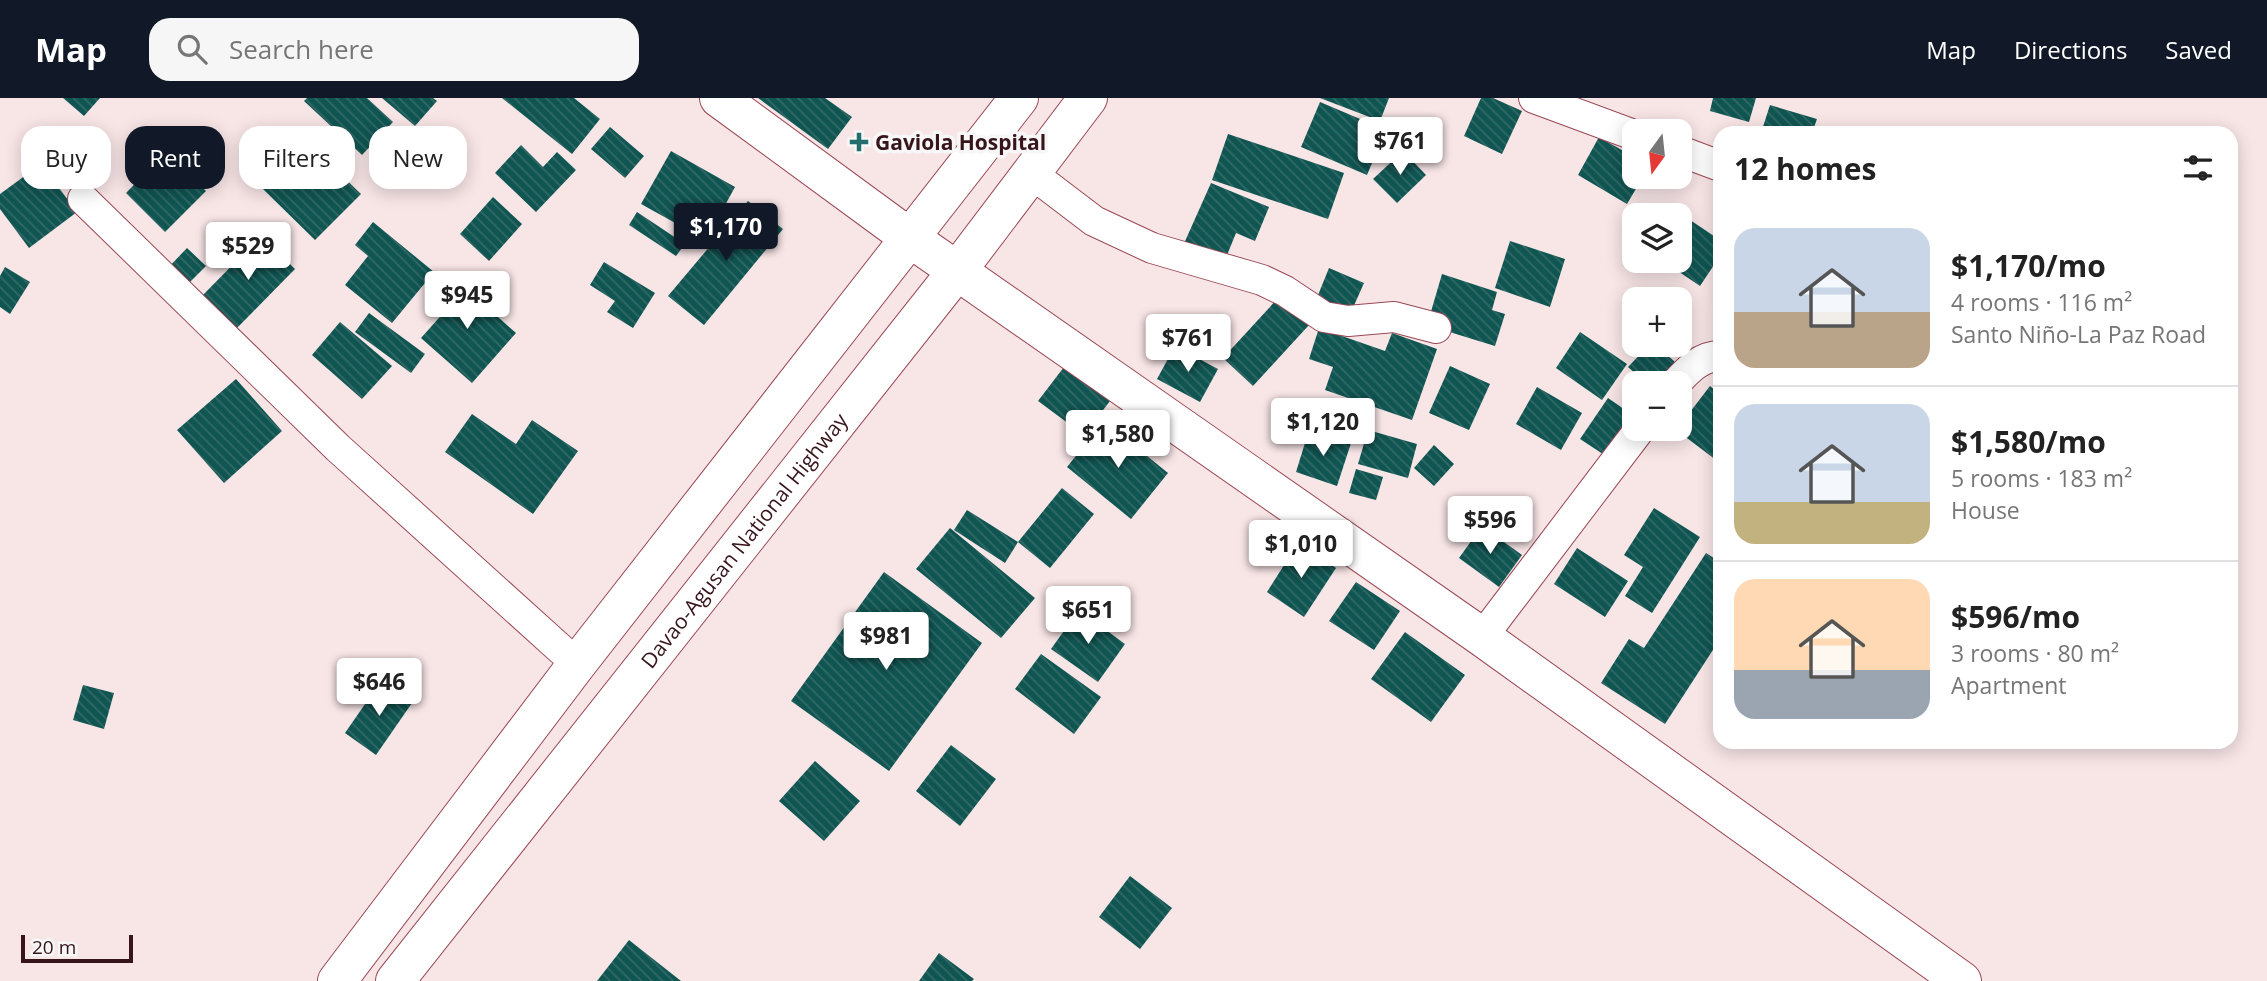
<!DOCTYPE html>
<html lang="en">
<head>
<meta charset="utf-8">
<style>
  body { margin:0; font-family:"Open Sans",sans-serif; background:#f6f6f6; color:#222; height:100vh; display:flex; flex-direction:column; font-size:26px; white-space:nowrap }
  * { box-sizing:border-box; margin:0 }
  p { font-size:23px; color:#767676 }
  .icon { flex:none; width:38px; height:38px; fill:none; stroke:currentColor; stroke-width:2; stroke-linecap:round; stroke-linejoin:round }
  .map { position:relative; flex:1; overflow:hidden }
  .panel { position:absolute; left:1713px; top:28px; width:525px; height:623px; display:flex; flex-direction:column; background:#fff; border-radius:21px; box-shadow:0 4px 18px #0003 }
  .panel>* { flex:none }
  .banner { position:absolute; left:21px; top:28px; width:665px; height:63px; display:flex; gap:14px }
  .needle { width:46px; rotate:195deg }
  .controls { position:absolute; left:1622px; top:21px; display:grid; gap:14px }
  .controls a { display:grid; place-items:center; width:70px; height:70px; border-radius:14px; background:#fff; box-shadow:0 4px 18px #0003; font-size:35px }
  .scale { position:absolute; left:21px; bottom:18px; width:112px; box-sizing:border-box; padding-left:7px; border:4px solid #37151b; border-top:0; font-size:19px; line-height:24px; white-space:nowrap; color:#37151b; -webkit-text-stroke:5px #f7f7f7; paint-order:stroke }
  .price { position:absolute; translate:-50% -60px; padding:0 16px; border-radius:7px; background:#fff; color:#222; font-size:23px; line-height:46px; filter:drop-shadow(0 2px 4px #0008) }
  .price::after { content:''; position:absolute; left:50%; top:42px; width:21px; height:16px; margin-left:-10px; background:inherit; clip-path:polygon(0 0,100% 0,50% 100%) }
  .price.active { background:#111827; color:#fff }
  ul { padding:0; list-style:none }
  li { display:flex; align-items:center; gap:21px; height:175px; padding:0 21px }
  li+li { border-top:2px solid #e0e0e0 }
  li span { display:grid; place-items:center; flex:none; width:196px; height:140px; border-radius:21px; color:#555 }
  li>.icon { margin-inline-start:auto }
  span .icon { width:84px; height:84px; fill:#fffc; stroke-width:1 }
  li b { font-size:30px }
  h2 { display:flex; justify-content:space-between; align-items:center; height:84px; padding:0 21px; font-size:30px }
  .pill { padding:0 24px; border-radius:21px; background:#fff; box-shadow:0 4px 18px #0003; font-size:24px; line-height:63px }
  .pill.active { background:#111827; color:#fff }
  header { display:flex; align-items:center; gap:42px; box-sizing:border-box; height:98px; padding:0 35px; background:#111827; color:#fff }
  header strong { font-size:33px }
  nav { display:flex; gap:38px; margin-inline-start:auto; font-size:24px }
  .search { width:490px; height:63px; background:#f6f6f6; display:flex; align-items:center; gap:18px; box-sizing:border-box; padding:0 24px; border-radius:21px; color:#767676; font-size:26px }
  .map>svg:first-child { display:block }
</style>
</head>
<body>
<header>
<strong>Map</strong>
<div class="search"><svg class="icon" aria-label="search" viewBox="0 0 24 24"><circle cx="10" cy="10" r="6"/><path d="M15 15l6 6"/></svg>Search here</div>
<nav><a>Map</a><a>Directions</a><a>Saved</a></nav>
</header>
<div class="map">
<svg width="2267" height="883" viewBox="0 0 2267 883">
  <defs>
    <pattern id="building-back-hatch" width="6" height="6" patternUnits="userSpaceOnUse" patternTransform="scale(1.75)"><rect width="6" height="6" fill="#0f5552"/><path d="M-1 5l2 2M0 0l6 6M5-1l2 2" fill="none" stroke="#336967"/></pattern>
  </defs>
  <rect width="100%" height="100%" fill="#f8e5e6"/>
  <!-- building -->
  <g fill="url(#building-back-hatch)">
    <polygon points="63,0 100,0 84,18"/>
    <polygon points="307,0 367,0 393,24 362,57 304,3"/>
    <polygon points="382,0 433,0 437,3 415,28"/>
    <polygon points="502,0 574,0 600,21 572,56"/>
    <polygon points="758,0 825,0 852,19 828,51"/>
    <polygon points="1320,0 1389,0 1380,23"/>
    <polygon points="1481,0 1493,0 1522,13 1502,56 1464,38"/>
    <polygon points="1713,0 1756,0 1749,24 1710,13"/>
    <polygon points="1320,4 1386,32 1367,77 1301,49"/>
    <polygon points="1770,7 1817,21 1812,35 1761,35"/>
    <polygon points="610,29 644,58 625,80 591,51"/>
    <polygon points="1228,36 1344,75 1328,121 1212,82"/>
    <polygon points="1599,39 1634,59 1634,79 1643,79 1627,106 1578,77"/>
    <polygon points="308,45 361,96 315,142 263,91"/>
    <polygon points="521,47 543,69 557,54 576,72 536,114 495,75"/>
    <polygon points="671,53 735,89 706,142 641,106"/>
    <polygon points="1403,53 1426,77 1397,105 1373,81"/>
    <polygon points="166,54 206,93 165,134 126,95"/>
    <polygon points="41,66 77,114 29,150 0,111 0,96"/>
    <polygon points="1211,85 1269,109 1255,143 1236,135 1223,167 1182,150"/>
    <polygon points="493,99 522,126 489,163 460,136"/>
    <polygon points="748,103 783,131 704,227 668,198"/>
    <polygon points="1666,106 1720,142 1720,158 1700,188 1663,163 1680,163 1680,117 1658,117"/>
    <polygon points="637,114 685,146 676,158 629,127"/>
    <polygon points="373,124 434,174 392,225 345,187 368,158 355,147"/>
    <polygon points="261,138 295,171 236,231 202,198"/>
    <polygon points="1510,143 1565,161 1550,209 1495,190"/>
    <polygon points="187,150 206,168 185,189 166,172"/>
    <polygon points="604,164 655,195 633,230 607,214 615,203 590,187"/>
    <polygon points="5,169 30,184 10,216 0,209 0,178"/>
    <polygon points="1329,170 1364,185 1348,221 1314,207"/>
    <polygon points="1442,176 1497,194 1492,212 1505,216 1495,248 1443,232 1430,217"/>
    <polygon points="453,179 516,235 472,285 421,240 446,212 433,202"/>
    <polygon points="1279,199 1309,227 1253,288 1223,260"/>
    <polygon points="369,215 425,256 411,275 355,234"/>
    <polygon points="340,224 392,268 362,301 312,257"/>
    <polygon points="1319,230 1385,253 1392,235 1437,251 1412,322 1325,292 1333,269 1309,261"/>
    <polygon points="1580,234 1627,266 1602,302 1556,270"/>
    <polygon points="1649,247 1656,247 1685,273 1673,285 1646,285 1628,269"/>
    <polygon points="1175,248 1218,271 1200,304 1157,281"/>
    <polygon points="1450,268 1490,286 1469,332 1429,315"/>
    <polygon points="1064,269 1110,303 1084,337 1038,303"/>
    <polygon points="236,281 282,333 224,385 177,332"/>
    <polygon points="1710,288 1720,296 1720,365 1675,331 1680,331 1680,327"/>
    <polygon points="1537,289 1582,315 1561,352 1516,326"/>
    <polygon points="1608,300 1634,318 1609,360 1580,341"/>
    <polygon points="472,316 516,346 532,322 578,353 533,416 445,354"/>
    <polygon points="1104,323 1168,375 1131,421 1067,369"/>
    <polygon points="1309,332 1351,345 1337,388 1296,374"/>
    <polygon points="1368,332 1417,346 1408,380 1358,366"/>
    <polygon points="1434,347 1454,366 1434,388 1414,370"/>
    <polygon points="1356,371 1383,379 1376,402 1349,395"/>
    <polygon points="1062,390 1094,416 1050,470 1018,444"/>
    <polygon points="1654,410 1700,439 1652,515 1625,498 1643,469 1624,457"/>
    <polygon points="967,412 1018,444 1005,465 954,432"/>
    <polygon points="1482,428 1522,457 1499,489 1459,460"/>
    <polygon points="950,430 1035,500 1001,540 916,471"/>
    <polygon points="1298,445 1336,470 1304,519 1267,494"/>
    <polygon points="1577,450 1628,483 1605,519 1554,486"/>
    <polygon points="1706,455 1720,464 1720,541 1665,626 1601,585 1629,541 1644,550"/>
    <polygon points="884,474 982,545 889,673 791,603"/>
    <polygon points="1356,484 1400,513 1374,552 1329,523"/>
    <polygon points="1079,512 1125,546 1098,584 1051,551"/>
    <polygon points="1405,534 1465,577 1431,624 1371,581"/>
    <polygon points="1041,556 1101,599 1074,636 1015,591"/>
    <polygon points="381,583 412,605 376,657 345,635"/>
    <polygon points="83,587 114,595 104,631 73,622"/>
    <polygon points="951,647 996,681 960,728 916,693"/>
    <polygon points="815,663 860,703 824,743 779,703"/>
    <polygon points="1130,778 1172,810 1140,851 1099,819"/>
    <polygon points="629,842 681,883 597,883"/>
    <polygon points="939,855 974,881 972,883 919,883"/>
  </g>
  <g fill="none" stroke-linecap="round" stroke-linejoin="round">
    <!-- street casing -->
    <g stroke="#994956" stroke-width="32">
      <g id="street">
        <polyline points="1534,0 1634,37"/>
        <polyline points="1680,53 1720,68"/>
        <polyline points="1031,75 1094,123 1152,150 1262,182 1285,193 1324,219 1348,223 1394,219 1436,230"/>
        <polyline points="83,101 338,350 577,566"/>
        <path d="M1676,285C1688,272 1701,258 1720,258"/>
        <polyline points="1482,539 1640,331"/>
      </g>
    </g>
    <!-- secondary casing -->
    <g stroke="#994956" stroke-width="40">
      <polyline id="secondary" points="719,0 910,140 1482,539 1962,883"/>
    </g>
    <!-- highway casing -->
    <g stroke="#994956" stroke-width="40">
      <g id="highway">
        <polyline points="337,883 577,566 1019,0"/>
        <path id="s1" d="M395,883L957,173L1088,0"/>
      </g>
    </g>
    <!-- street -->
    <use href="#street" stroke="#fff" stroke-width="30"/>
    <!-- secondary -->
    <use href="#secondary" stroke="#fff" stroke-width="38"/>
    <!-- highway -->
    <use href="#highway" stroke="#fff" stroke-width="38"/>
  </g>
  <!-- markers -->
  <path fill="#236e6c" stroke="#f7f7f7" stroke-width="2.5" d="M855.5 33.5h7v7h7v7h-7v7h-7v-7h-7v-7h7z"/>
  <g text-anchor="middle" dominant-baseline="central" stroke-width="7" stroke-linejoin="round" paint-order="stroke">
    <!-- poi labels -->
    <g font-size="21" font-weight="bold" fill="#37151b" stroke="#f7f7f7" text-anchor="start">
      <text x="875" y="44">Gaviola Hospital</text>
    </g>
    <!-- street labels -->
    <g font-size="21" fill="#37151b" stroke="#f7f7f7">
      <text stroke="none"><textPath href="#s1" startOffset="562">Davao-Agusan National Highway</textPath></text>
    </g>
  </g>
</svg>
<div class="controls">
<a><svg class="needle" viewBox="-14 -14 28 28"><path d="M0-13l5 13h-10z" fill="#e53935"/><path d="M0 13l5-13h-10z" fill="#767676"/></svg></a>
<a><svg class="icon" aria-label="layers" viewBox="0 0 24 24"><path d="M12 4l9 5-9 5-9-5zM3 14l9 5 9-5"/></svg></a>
<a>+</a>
<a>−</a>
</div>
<div class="scale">20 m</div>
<b class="price" style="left:1400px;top:79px">$761</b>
<b class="price active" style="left:726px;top:165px">$1,170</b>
<b class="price" style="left:248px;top:184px">$529</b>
<b class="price" style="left:467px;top:233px">$945</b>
<b class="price" style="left:1188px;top:276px">$761</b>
<b class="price" style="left:1323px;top:360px">$1,120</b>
<b class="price" style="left:1118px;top:372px">$1,580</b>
<b class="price" style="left:1490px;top:458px">$596</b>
<b class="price" style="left:1301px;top:482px">$1,010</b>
<b class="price" style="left:1088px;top:548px">$651</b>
<b class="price" style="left:886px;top:574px">$981</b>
<b class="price" style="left:379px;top:620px">$646</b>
<div class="banner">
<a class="pill">Buy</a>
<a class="pill active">Rent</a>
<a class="pill">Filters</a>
<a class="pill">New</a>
</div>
<section class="panel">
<h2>12 homes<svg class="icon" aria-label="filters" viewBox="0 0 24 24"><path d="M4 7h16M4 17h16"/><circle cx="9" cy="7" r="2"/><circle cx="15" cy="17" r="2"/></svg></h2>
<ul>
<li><span style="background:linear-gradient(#c9d6e8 60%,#b9a48a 0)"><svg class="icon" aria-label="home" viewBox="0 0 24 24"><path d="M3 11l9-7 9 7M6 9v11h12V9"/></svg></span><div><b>$1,170/mo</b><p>4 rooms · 116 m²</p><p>Santo Niño-La Paz Road</p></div></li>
<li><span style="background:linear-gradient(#c9d6e8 70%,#c2b280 0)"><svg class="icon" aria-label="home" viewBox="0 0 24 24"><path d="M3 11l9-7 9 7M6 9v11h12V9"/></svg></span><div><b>$1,580/mo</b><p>5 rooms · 183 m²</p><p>House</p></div></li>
<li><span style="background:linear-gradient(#ffd9b3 65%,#9aa5b1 0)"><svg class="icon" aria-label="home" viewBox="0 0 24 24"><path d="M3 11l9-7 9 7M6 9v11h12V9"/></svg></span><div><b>$596/mo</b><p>3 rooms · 80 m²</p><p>Apartment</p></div></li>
</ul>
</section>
</div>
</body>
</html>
